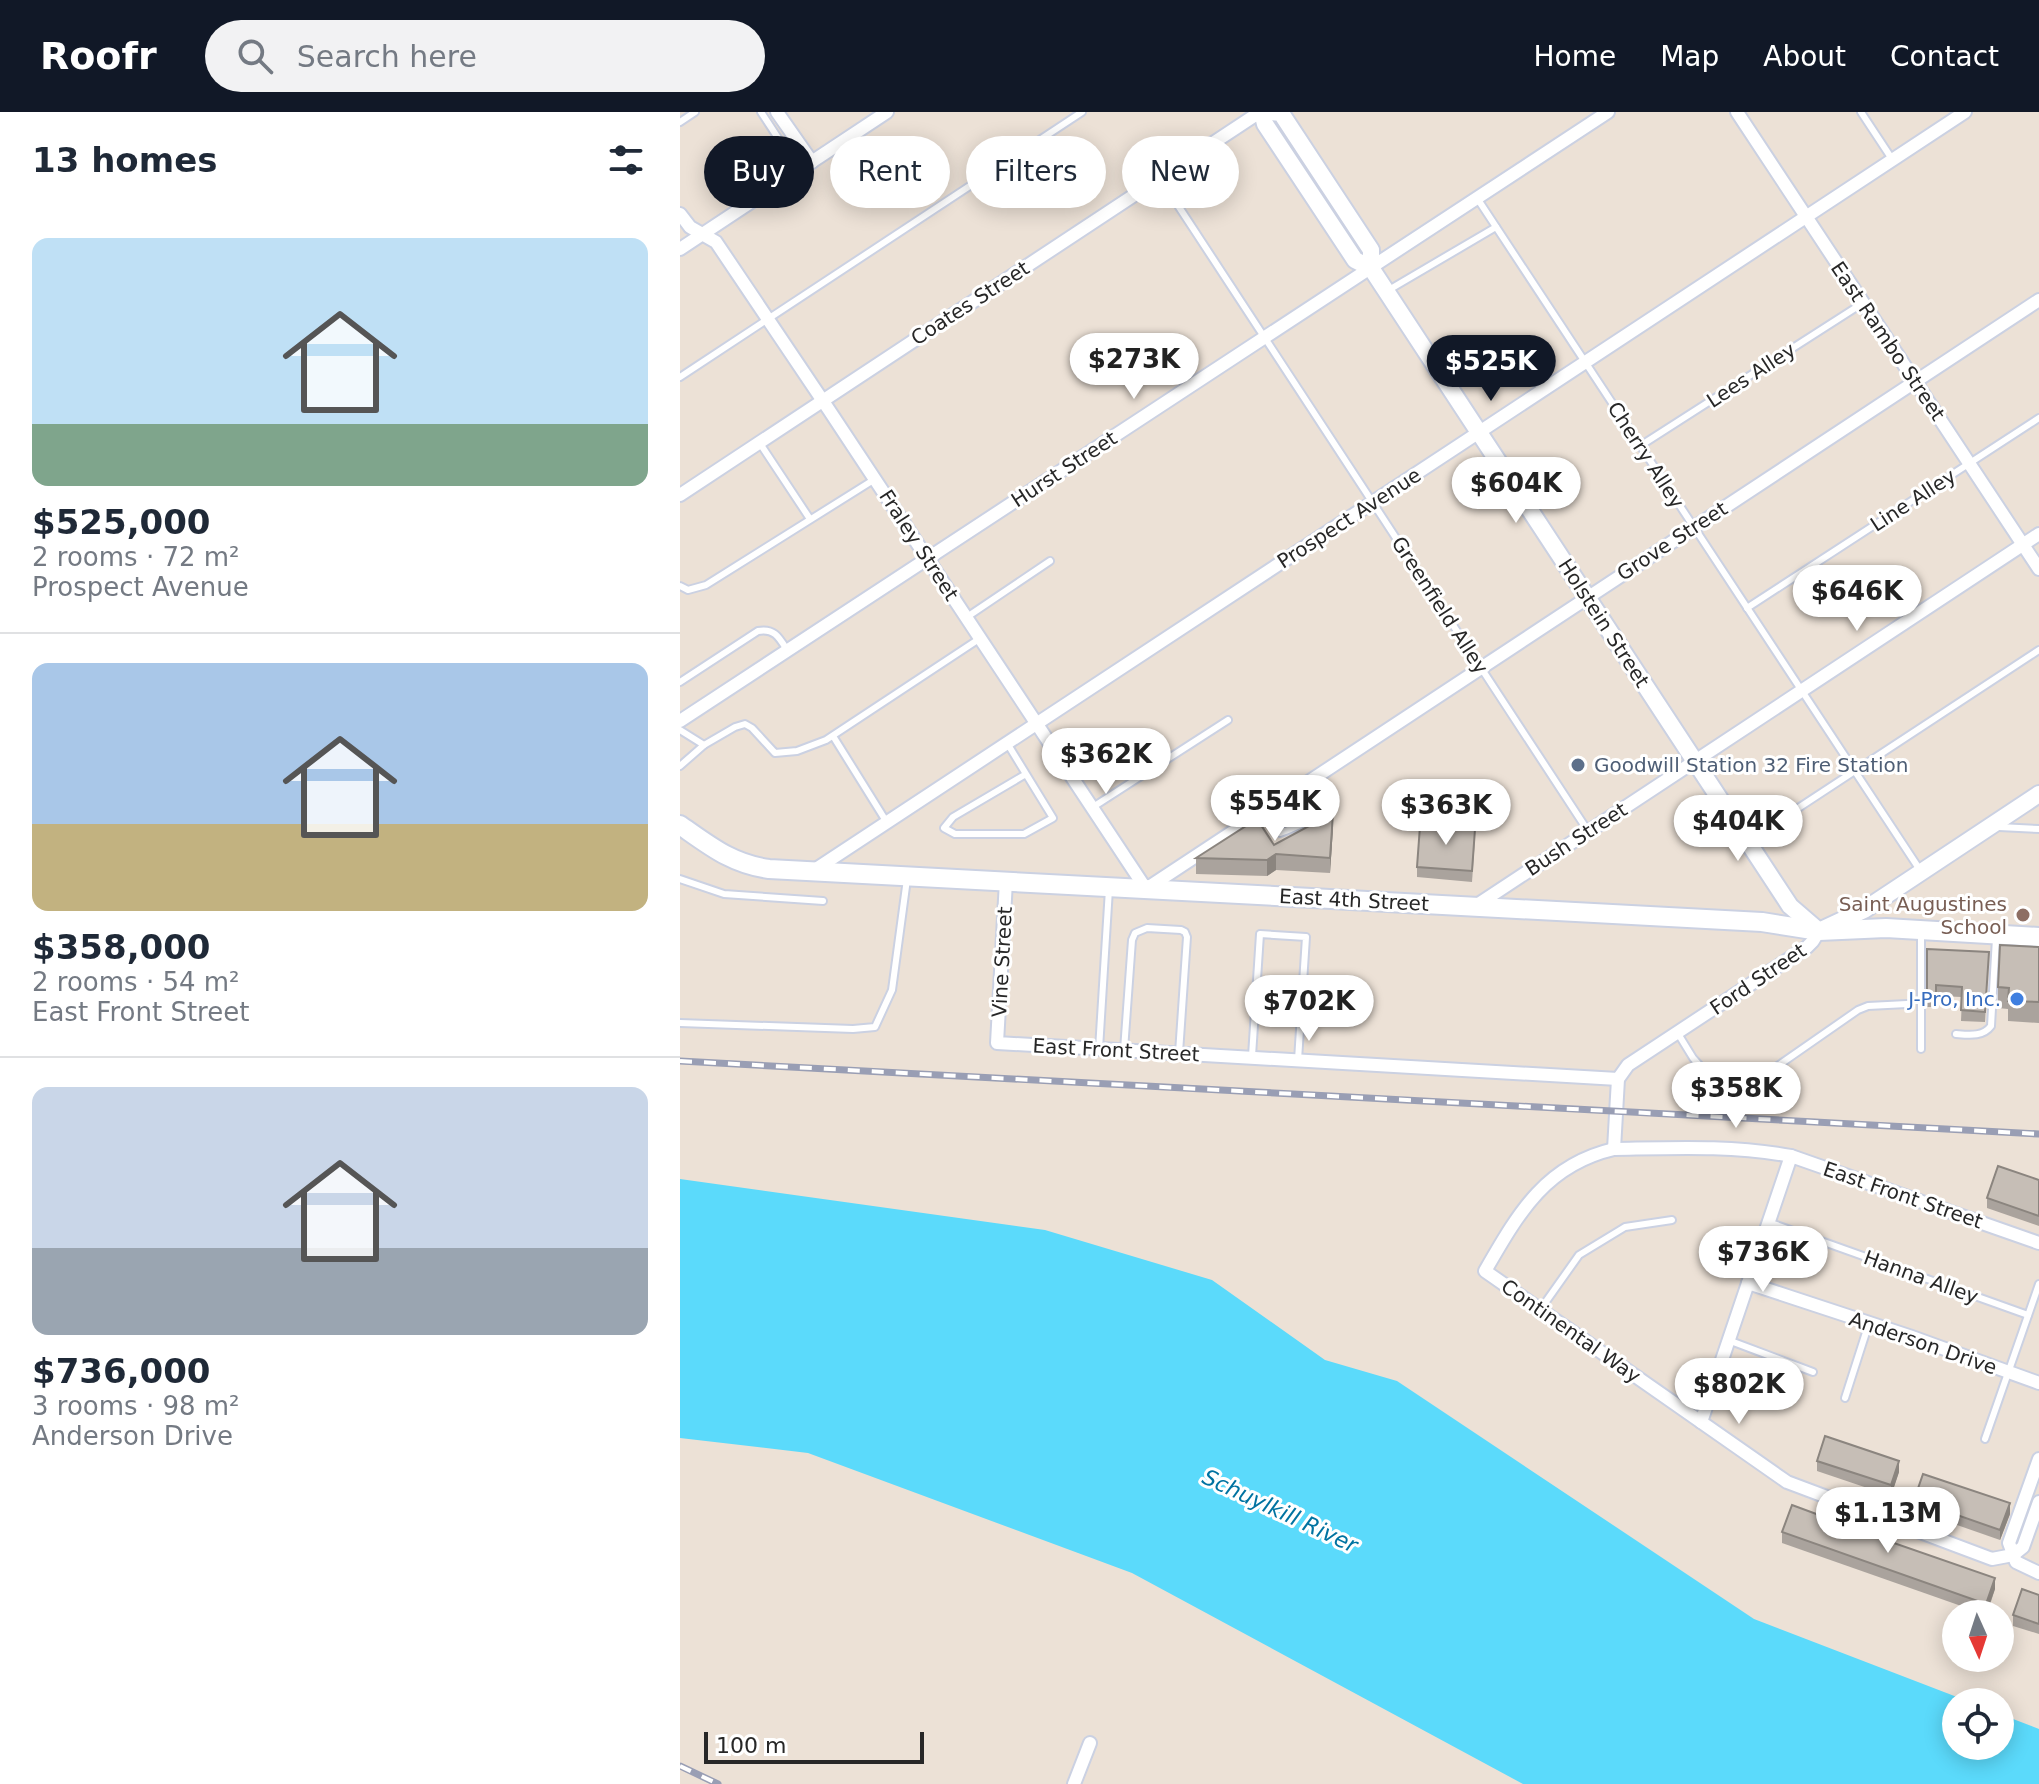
<!DOCTYPE html>
<html lang="en">
<head>
<meta charset="utf-8">
<style>
  body { margin:0; font-family:"DejaVu Sans",sans-serif; background:#f2f2f3; color:#1f2937; height:100vh; display:flex; flex-direction:column; font-size:30px; white-space:nowrap }
  * { box-sizing:border-box; margin:0 }
  p { font-size:26px; color:#747a83 }
  .icon { flex:none; width:44px; height:44px; fill:none; stroke:currentColor; stroke-width:2; stroke-linecap:round; stroke-linejoin:round }
  .map { position:relative; flex:1; overflow:hidden }
  .details { display:flex; flex-direction:column; background:#fff; width:680px }
  .details>* { flex:none }
  .guide { position:absolute; left:24px; top:24px; width:760px; height:72px; display:flex; gap:16px }
  .needle { width:52px; rotate:177deg }
  .tools { position:absolute; left:1262px; top:1488px; display:grid; gap:16px }
  .tools a { display:grid; place-items:center; width:72px; height:72px; border-radius:50%; background:#fff; box-shadow:0 4px 20px #0003; font-size:40px }
  .scale { position:absolute; left:24px; bottom:20px; width:220px; box-sizing:border-box; padding-left:8px; border:4px solid #272727; border-top:0; font-size:22px; line-height:28px; white-space:nowrap; color:#272727; -webkit-text-stroke:6px #fff; paint-order:stroke }
  .price { position:absolute; translate:-50% -68px; padding:0 18px; border-radius:28px; background:#fff; color:#222; font-size:26px; line-height:52px; filter:drop-shadow(0 2px 4px #0008) }
  .price::after { content:''; position:absolute; left:50%; top:48px; width:24px; height:18px; margin-left:-12px; background:inherit; clip-path:polygon(0 0,100% 0,50% 100%) }
  .price.selected { background:#111827; color:#fff }
  ul { padding:0; list-style:none }
  li { display:grid; align-content:center; gap:16px; height:424px; padding:0 32px }
  li+li { border-top:2px solid #e0e1e3 }
  li span { display:grid; place-items:center; height:248px; border-radius:16px; color:#555 }
  li>.icon { margin-inline-start:auto }
  span .icon { width:144px; height:144px; fill:#fffc; stroke-width:1 }
  li b { font-size:34px }
  h2 { display:flex; justify-content:space-between; align-items:center; height:96px; padding:0 32px; font-size:34px }
  .pill { padding:0 28px; border-radius:36px; background:#fff; box-shadow:0 4px 20px #0003; font-size:28px; line-height:72px }
  .pill.selected { background:#111827; color:#fff }
  header { display:flex; align-items:center; gap:48px; box-sizing:border-box; height:112px; padding:0 40px; background:#111827; color:#fff }
  header strong { font-size:38px }
  nav { display:flex; gap:44px; margin-inline-start:auto; font-size:28px }
  .search { width:560px; height:72px; background:#f2f2f3; display:flex; align-items:center; gap:20px; box-sizing:border-box; padding:0 28px; border-radius:44px; color:#747a83; font-size:30px }
  main { display:flex; flex:1; min-height:0 }
  .map>svg:first-child { display:block }
</style>
</head>
<body>
<header>
<strong>Roofr</strong>
<div class="search"><svg class="icon" aria-label="search" viewBox="0 0 24 24"><circle cx="10" cy="10" r="6"/><path d="M15 15l6 6"/></svg>Search here</div>
<nav><a>Home</a><a>Map</a><a>About</a><a>Contact</a></nav>
</header>
<main>
<section class="details">
<h2>13 homes<svg class="icon" aria-label="filters" viewBox="0 0 24 24"><path d="M4 7h16M4 17h16"/><circle cx="9" cy="7" r="2"/><circle cx="15" cy="17" r="2"/></svg></h2>
<ul>
<li><span style="background:linear-gradient(#bfe0f5 75%,#7fa58c 0)"><svg class="icon" aria-label="home" viewBox="0 0 24 24"><path d="M3 11l9-7 9 7M6 9v11h12V9"/></svg></span><div><b>$525,000</b><p>2 rooms · 72 m²</p><p>Prospect Avenue</p></div></li>
<li><span style="background:linear-gradient(#a9c7e8 65%,#c2b280 0)"><svg class="icon" aria-label="home" viewBox="0 0 24 24"><path d="M3 11l9-7 9 7M6 9v11h12V9"/></svg></span><div><b>$358,000</b><p>2 rooms · 54 m²</p><p>East Front Street</p></div></li>
<li><span style="background:linear-gradient(#c9d6e8 65%,#9aa5b1 0)"><svg class="icon" aria-label="home" viewBox="0 0 24 24"><path d="M3 11l9-7 9 7M6 9v11h12V9"/></svg></span><div><b>$736,000</b><p>3 rooms · 98 m²</p><p>Anderson Drive</p></div></li>
</ul>
</section>
<div class="map">
<svg width="1359" height="1672" viewBox="0 0 1359 1672">
  <rect width="100%" height="100%" fill="#ece1d6"/>
  <!-- water -->
  <polygon fill="#5bdafb" points="0,1067 365,1118 532,1168 645,1248 717,1269 1074,1507 1290,1590 1276,1590 1276,1634 1320,1634 1320,1602 1359,1617 1359,1672 843,1672 452,1461 128,1341 0,1326"/>
  <g fill="none" stroke-linecap="round" stroke-linejoin="round">
    <!-- service casing -->
    <g stroke="#cbd1e2" stroke-width="10">
      <g id="service">
        <polyline points="81,0 119,58"/>
        <polyline points="1181,0 1212,47"/>
        <polyline points="0,10 15,0"/>
        <polyline points="480,66 908,719"/>
        <polyline points="797,86 1240,758"/>
        <polyline points="707,179 816,115"/>
        <polyline points="0,265 402,0"/>
        <polyline points="79,330 130,407"/>
        <polyline points="960,334 1183,191"/>
        <polyline points="0,474 8,478 26,473 195,367"/>
        <polyline points="1067,496 1359,306"/>
        <polyline points="287,505 370,449"/>
        <path d="M0,570L78,519C94,516 99,525 107,538"/>
        <polyline points="0,618 24,633 55,615 65,612 72,616 95,641 117,639 146,628 299,527"/>
        <polyline points="153,624 206,709"/>
        <polyline points="327,631 373,706 344,722 275,722 264,716 273,705 346,662"/>
        <polyline points="0,654 24,633"/>
        <polyline points="413,695 548,608"/>
        <path d="M583,699L600,721C607,719 613,716 620,713C638,703 624,690 617,678"/>
        <polyline points="1319,715 1359,717"/>
        <polyline points="1068,729 1359,538"/>
        <polyline points="0,767 44,782 143,789"/>
        <polyline points="1241,822 1241,937"/>
        <polyline points="0,911 173,917 195,915 212,878 227,767"/>
        <polyline points="997,920 1013,946 1030,965 1040,967 1080,964 1099,953 1178,898 1188,894 1227,892"/>
        <path d="M1276,922C1289,923 1303,925 1311,914L1316,826"/>
        <polyline points="419,937 429,777"/>
        <polyline points="444,938 452,828 455,821 467,816 501,818 505,820 507,825 499,941"/>
        <polyline points="572,944 580,822 626,825 618,948"/>
        <polyline points="1088,1110 1348,1203"/>
        <polyline points="860,1198 899,1143 945,1115 992,1108"/>
        <polyline points="1048,1228 1133,1260"/>
        <polyline points="1165,1286 1189,1211"/>
        <polyline points="1305,1327 1359,1172"/>
      </g>
    </g>
    <!-- minor casing -->
    <g stroke="#cbd1e2" stroke-width="16">
      <g id="minor">
        <polyline points="97,0 132,50"/>
        <polyline points="1057,0 1359,457"/>
        <polyline points="0,102 10,115 36,130 149,298 466,777 1359,188"/>
        <polyline points="0,137 207,0"/>
        <polyline points="0,383 580,0"/>
        <polyline points="0,609 928,0"/>
        <polyline points="133,759 1285,0"/>
        <polyline points="326,769 317,931 938,967"/>
        <polyline points="794,795 1359,422"/>
        <polyline points="934,1037 938,967 948,953 1127,835 1133,829 1139,819"/>
        <path d="M1359,1131L1111,1044C1052,1033 993,1036 934,1037C865,1053 838,1102 805,1159L1107,1370L1312,1447L1333,1443L1343,1435L1359,1390"/>
        <polyline points="1068,1171 1229,1224 1359,1271"/>
        <polyline points="1021,1310 1111,1044"/>
        <polyline points="1359,1347 1329,1431 1336,1450 1359,1461"/>
        <polyline points="394,1672 410,1631"/>
      </g>
    </g>
    <!-- tertiary casing -->
    <g stroke="#cbd1e2" stroke-width="20">
      <g id="tertiary">
        <polyline points="582,0 585,12 675,148 691,156 1110,794 1139,819 1184,798 1359,682"/>
        <polyline points="591,0 601,1 691,138 691,156"/>
      </g>
    </g>
    <!-- secondary casing -->
    <g stroke="#cbd1e2" stroke-width="22">
      <path id="secondary" d="M0,713C30,734 52,752 89,757L1082,810L1139,819L1206,816L1359,825"/>
    </g>
    <!-- service -->
    <use href="#service" stroke="#fff" stroke-width="6"/>
    <!-- minor -->
    <use href="#minor" stroke="#fff" stroke-width="12"/>
    <!-- tertiary -->
    <use href="#tertiary" stroke="#fff" stroke-width="16"/>
    <!-- secondary -->
    <use href="#secondary" stroke="#fff" stroke-width="18"/>
    <!-- rail casing -->
    <g stroke="#999eb4" stroke-width="7">
      <g id="rail">
        <polyline points="0,949 1359,1022"/>
        <polyline points="0,1654 38,1672"/>
      </g>
    </g>
    <!-- rail -->
    <use href="#rail" stroke="#fff" stroke-width="4" stroke-dasharray="12" stroke-linecap="butt"/>
  </g>
  <!-- wall -->
  <g fill="#aaa39d">
    <polygon points="764,714 795,727 792,770 737,765 737,755"/>
    <polygon points="653,716 650,761 596,758 587,764 516,762 516,746 594,733"/>
    <polygon points="1359,835 1359,911 1328,909 1328,897 1318,896 1318,875"/>
    <polygon points="1247,837 1309,840 1305,910 1281,909 1282,885 1256,884 1256,895 1247,895"/>
    <polygon points="1359,1068 1359,1114 1307,1096 1307,1086"/>
    <polygon points="1137,1349 1219,1360 1211,1384 1137,1359"/>
    <polygon points="1234,1388 1330,1402 1320,1428 1234,1398"/>
    <polygon points="1102,1420 1185,1421 1315,1477 1307,1502 1304,1502 1102,1431"/>
    <polygon points="1359,1483 1359,1522 1333,1514 1333,1503"/>
  </g>
  <!-- shaded-wall -->
  <g fill="#8b857f">
    <polygon points="653,701 653,716 650,761 650,746"/>
    <polygon points="596,742 596,758 587,764 587,748"/>
    <polygon points="1219,1349 1219,1360 1211,1384 1211,1373"/>
    <polygon points="1330,1391 1330,1402 1320,1428 1320,1418"/>
    <polygon points="1315,1466 1315,1477 1306,1502 1306,1492"/>
  </g>
  <!-- building -->
  <g fill="#c6beb6" stroke="#8b857f" stroke-width="2">
    <polygon points="653,701 650,746 596,742 587,748 516,746 577,707 594,733"/>
    <polygon points="752,709 764,710 764,714 795,717 792,759 737,755 740,714 751,715"/>
    <polygon points="1320,833 1359,835 1359,890 1328,889 1329,876 1318,875"/>
    <polygon points="1247,837 1309,840 1305,900 1281,898 1282,875 1256,873 1256,884 1247,884"/>
    <polygon points="1318,1054 1359,1068 1359,1104 1307,1086"/>
    <polygon points="1145,1324 1219,1349 1211,1373 1137,1349"/>
    <polygon points="1243,1362 1330,1391 1320,1418 1234,1388"/>
    <polygon points="1112,1393 1185,1420 1185,1421 1315,1466 1306,1492 1102,1420"/>
    <polygon points="1342,1477 1359,1483 1359,1512 1333,1503"/>
  </g>
  <!-- markers -->
  <circle fill="#5c6f8a" stroke="#fff" stroke-width="3" cx="898" cy="653" r="8"/>
  <circle fill="#8d6e63" stroke="#fff" stroke-width="3" cx="1343" cy="803" r="8"/>
  <circle fill="#3f7fe0" stroke="#fff" stroke-width="3" cx="1337" cy="887" r="8"/>
  <g text-anchor="middle" dominant-baseline="central" stroke-width="6" stroke-linejoin="round" paint-order="stroke">
    <!-- street labels -->
    <g font-size="20" fill="#272727" stroke="#fff">
      <text transform="translate(290 191) rotate(-33)">Coates Street</text>
      <text transform="translate(1208 229) rotate(56)">East Rambo Street</text>
      <text transform="translate(1071 263) rotate(-33)">Lees Alley</text>
      <text transform="translate(966 343) rotate(57)">Cherry Alley</text>
      <text transform="translate(384 357) rotate(-33)">Hurst Street</text>
      <text transform="translate(1233 388) rotate(-33)">Line Alley</text>
      <text transform="translate(669 406) rotate(-33)">Prospect Avenue</text>
      <text transform="translate(992 429) rotate(-33)">Grove Street</text>
      <text transform="translate(239 433) rotate(57)">Fraley Street</text>
      <text transform="translate(760 493) rotate(57)">Greenfield Alley</text>
      <text transform="translate(924 511) rotate(57)">Holstein Street</text>
      <text transform="translate(896 727) rotate(-33)">Bush Street</text>
      <text transform="translate(674 788) rotate(3)">East 4th Street</text>
      <text transform="translate(322 850) rotate(-87)">Vine Street</text>
      <text transform="translate(1078 867) rotate(-34)">Ford Street</text>
      <text transform="translate(436 938) rotate(3)">East Front Street</text>
      <text transform="translate(1223 1083) rotate(19)">East Front Street</text>
      <text transform="translate(1241 1165) rotate(20)">Hanna Alley</text>
      <text transform="translate(891 1219) rotate(35)">Continental Way</text>
      <text transform="translate(1243 1231) rotate(19)">Anderson Drive</text>
    </g>
    <!-- service labels -->
    <g font-size="20" fill="#4e5e75" stroke="#fff" text-anchor="start">
      <text x="914" y="653">Goodwill Station 32 Fire Station</text>
    </g>
    <!-- education labels -->
    <g font-size="20" fill="#785e54" stroke="#fff" text-anchor="end">
      <text x="1327" y="792">Saint Augustines<tspan x="1327" dy="23">School</tspan></text>
    </g>
    <!-- shop labels -->
    <g font-size="20" fill="#366cbe" stroke="#fff" text-anchor="end">
      <text x="1321" y="887">J-Pro, Inc.</text>
    </g>
    <!-- water labels -->
    <g font-size="22" font-style="italic" fill="#0073a1" stroke="#fff">
      <text transform="translate(600 1399) rotate(25)">Schuylkill River</text>
    </g>
  </g>
</svg>
<div class="tools">
<a><svg class="needle" viewBox="-14 -14 28 28"><path d="M0-13l5 13h-10z" fill="#e53935"/><path d="M0 13l5-13h-10z" fill="#747a83"/></svg></a>
<a><svg class="icon" aria-label="locate" viewBox="0 0 24 24"><circle cx="12" cy="12" r="6"/><path d="M12 2v4M12 18v4M2 12h4M18 12h4"/></svg></a>
</div>
<div class="scale">100 m</div>
<b class="price" style="left:454px;top:289px">$273K</b>
<b class="price selected" style="left:811px;top:291px">$525K</b>
<b class="price" style="left:836px;top:413px">$604K</b>
<b class="price" style="left:1177px;top:521px">$646K</b>
<b class="price" style="left:426px;top:684px">$362K</b>
<b class="price" style="left:595px;top:731px">$554K</b>
<b class="price" style="left:766px;top:735px">$363K</b>
<b class="price" style="left:1058px;top:751px">$404K</b>
<b class="price" style="left:629px;top:931px">$702K</b>
<b class="price" style="left:1056px;top:1018px">$358K</b>
<b class="price" style="left:1083px;top:1182px">$736K</b>
<b class="price" style="left:1059px;top:1314px">$802K</b>
<b class="price" style="left:1208px;top:1443px">$1.13M</b>
<div class="guide">
<a class="pill selected">Buy</a>
<a class="pill">Rent</a>
<a class="pill">Filters</a>
<a class="pill">New</a>
</div>
</div>
</main>
</body>
</html>
